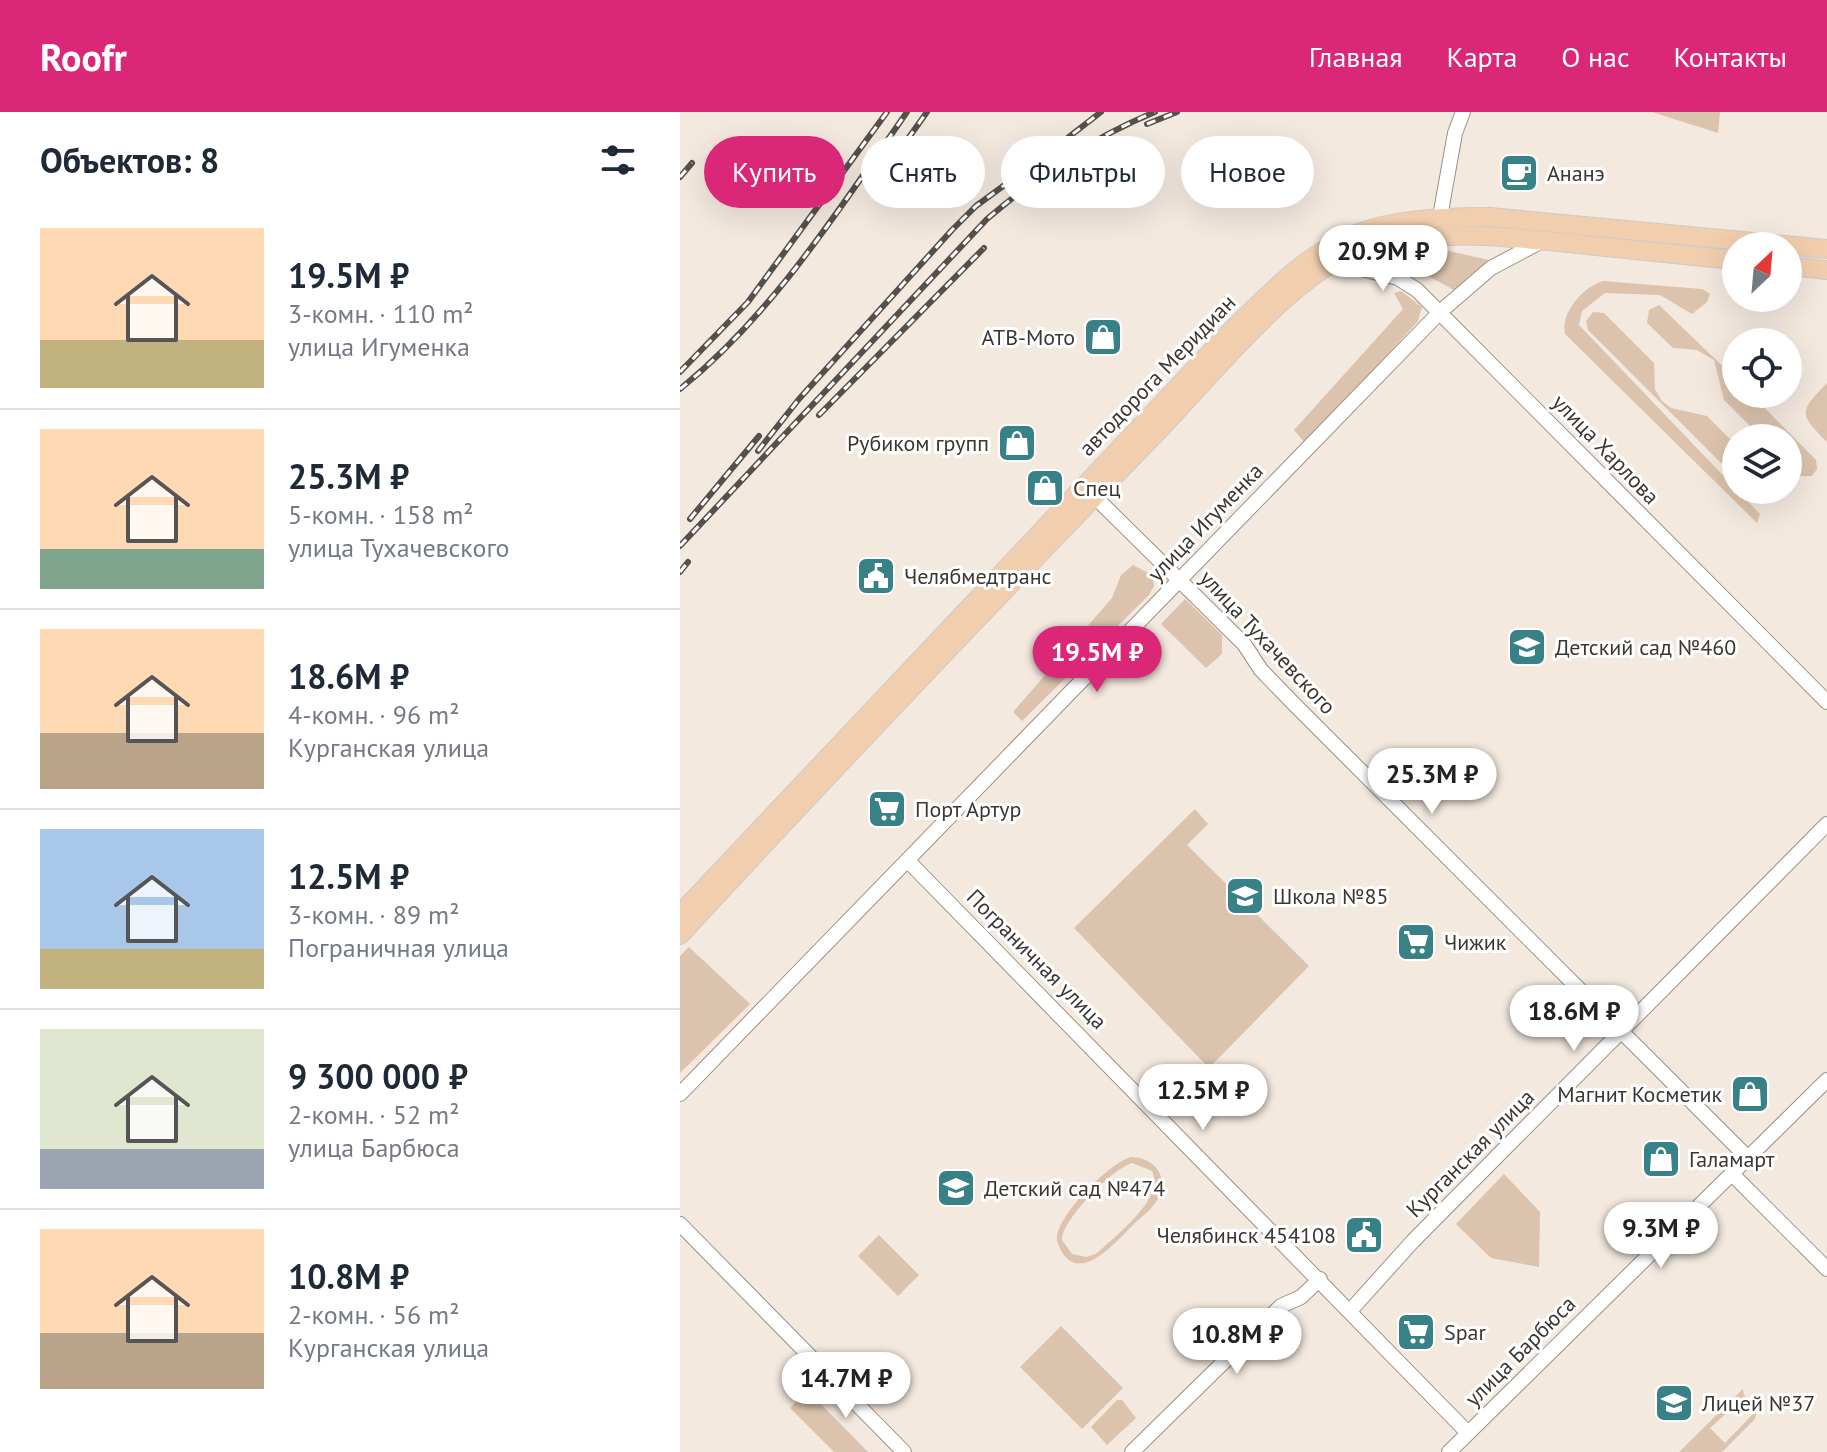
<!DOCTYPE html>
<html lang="ru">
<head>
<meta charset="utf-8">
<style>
  body { margin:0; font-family:"PT Sans",sans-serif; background:#f2f2f3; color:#1f2937; height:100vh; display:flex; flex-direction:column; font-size:30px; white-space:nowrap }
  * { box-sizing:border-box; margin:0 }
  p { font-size:26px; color:#747a83 }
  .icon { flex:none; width:44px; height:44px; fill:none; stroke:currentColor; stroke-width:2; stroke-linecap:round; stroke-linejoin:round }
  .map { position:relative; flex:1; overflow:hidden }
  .sheet { display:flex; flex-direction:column; background:#fff; width:680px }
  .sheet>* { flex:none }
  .guide { position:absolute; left:24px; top:24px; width:760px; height:72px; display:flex; gap:16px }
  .needle { width:52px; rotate:26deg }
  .buttons { position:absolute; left:1042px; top:120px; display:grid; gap:16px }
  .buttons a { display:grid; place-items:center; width:80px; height:80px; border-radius:50%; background:#fff; box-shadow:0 8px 32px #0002; font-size:40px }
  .price { position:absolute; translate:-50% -68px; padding:0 18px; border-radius:28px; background:#fff; color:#222; font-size:26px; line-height:52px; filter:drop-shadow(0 2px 4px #0008) }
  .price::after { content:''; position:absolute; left:50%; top:48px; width:24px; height:18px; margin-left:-12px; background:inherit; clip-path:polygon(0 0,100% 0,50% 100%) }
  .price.selected { background:#db2777; color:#fff }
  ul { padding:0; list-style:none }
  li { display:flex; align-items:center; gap:24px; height:200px; padding:0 40px }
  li+li { border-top:2px solid #e0e1e3 }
  li span { display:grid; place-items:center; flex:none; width:224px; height:160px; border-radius:0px; color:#555 }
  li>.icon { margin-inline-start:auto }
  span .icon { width:96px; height:96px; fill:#fffc; stroke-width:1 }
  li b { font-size:34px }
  h2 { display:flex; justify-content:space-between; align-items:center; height:96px; padding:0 40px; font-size:34px }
  .chip { padding:0 28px; border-radius:36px; background:#fff; box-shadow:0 8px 32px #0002; font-size:28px; line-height:72px }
  .chip.selected { background:#db2777; color:#fff }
  header { display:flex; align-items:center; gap:48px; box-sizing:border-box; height:112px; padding:0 40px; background:#db2777; color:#fff }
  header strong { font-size:38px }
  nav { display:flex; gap:44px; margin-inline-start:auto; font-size:28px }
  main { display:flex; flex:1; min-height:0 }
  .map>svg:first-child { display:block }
</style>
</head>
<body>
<header>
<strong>Roofr</strong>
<nav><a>Главная</a><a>Карта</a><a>О нас</a><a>Контакты</a></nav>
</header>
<main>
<section class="sheet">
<h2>Объектов: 8<svg class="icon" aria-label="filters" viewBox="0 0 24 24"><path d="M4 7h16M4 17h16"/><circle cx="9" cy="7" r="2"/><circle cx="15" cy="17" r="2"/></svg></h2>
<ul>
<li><span style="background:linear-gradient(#ffd9b3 70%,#c2b280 0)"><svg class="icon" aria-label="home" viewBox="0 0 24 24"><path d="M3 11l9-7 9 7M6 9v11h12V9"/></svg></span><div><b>19.5M ₽</b><p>3-комн. · 110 m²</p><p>улица Игуменка</p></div></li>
<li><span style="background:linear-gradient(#ffd9b3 75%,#7fa58c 0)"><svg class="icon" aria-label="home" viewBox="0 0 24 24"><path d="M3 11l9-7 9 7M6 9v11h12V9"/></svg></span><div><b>25.3M ₽</b><p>5-комн. · 158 m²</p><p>улица Тухачевского</p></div></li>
<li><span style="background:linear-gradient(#ffd9b3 65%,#b9a48a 0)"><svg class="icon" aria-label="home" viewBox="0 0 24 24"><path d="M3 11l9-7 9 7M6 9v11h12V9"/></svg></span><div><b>18.6M ₽</b><p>4-комн. · 96 m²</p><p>Курганская улица</p></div></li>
<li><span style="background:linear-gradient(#a9c7e8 75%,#c2b280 0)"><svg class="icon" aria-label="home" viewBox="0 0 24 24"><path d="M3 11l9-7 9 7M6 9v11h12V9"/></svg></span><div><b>12.5M ₽</b><p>3-комн. · 89 m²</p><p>Пограничная улица</p></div></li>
<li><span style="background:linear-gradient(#dfe7d0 75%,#9aa5b1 0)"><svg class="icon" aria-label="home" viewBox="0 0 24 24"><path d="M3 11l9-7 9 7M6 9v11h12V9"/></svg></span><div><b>9 300 000 ₽</b><p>2-комн. · 52 m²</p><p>улица Барбюса</p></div></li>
<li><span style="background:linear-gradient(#ffd9b3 65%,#b9a48a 0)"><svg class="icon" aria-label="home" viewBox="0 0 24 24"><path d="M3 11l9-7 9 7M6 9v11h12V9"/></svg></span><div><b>10.8M ₽</b><p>2-комн. · 56 m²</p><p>Курганская улица</p></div></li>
</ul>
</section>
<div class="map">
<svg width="1147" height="1340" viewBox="0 0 1147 1340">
  <rect width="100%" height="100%" fill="#f4e9df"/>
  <!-- green -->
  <g fill="#dcc3ad" fill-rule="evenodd">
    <polygon points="972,0 1040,0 1038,21"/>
    <polygon points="769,139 809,148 774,178 750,165 743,144"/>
    <path d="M923,169L1022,177L1030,182L1027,190L1012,202L980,183L925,181L902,199L899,213L1080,402L1077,411L885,222C880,201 903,175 923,169Z"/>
    <polygon points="721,179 742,195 738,209 626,332 614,318 723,197 714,181"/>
    <polygon points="979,193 1056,267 1056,282 1071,282 1136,348 1137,357 1132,364 1120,364 1108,352 1108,326 1082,326 1044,288 1034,248 1017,238 993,236 967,211 969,198"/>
    <polygon points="913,200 924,201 974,251 975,277 982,289 991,296 1027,304 1056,333 1056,366 908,218 906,209"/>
    <path d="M1147,271V330C1118,301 1119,300 1147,271Z"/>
    <polygon points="453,453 472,463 474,474 469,483 342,609 333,600 432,486 441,463"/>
    <polygon points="505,487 542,523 542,542 526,556 481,512"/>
    <polygon points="515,697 528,712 507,733 629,854 529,956 394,816"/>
    <polygon points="9,835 70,892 0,961 0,844"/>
    <path d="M451,1045C471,1045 488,1061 480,1082C476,1095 461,1105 452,1114C433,1133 394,1179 377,1129C374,1106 429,1051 451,1045ZM452,1051L472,1059C486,1086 435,1124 416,1142L406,1145L392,1142L382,1128C381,1109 433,1056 452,1051Z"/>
    <polygon points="824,1062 860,1100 859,1155 811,1146 776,1112"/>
    <polygon points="199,1123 239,1163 218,1184 178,1144"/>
    <polygon points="381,1214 443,1276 402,1317 340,1255"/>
    <path d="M1063,1277L1064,1283L1078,1294L1075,1307L1042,1340H999ZM1061,1288L1071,1290L1074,1301L1045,1331L1030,1316Z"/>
    <polygon points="127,1278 188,1340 154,1340 110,1296"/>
    <polygon points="437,1288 442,1288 456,1306 427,1333 411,1315"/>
  </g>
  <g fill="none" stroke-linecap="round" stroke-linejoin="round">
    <!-- minor casing -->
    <g stroke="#9a9087" stroke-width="16">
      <g id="minor">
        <polyline points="760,105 775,21 783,0"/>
        <polyline points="653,150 718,166 737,178 1147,590"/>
        <polyline points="414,384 564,532 581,558 613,591 1068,1046"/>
        <polyline points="228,749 788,1321"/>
        <polyline points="0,982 760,200 811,156 862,129"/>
        <polyline points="1052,1062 1147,1157"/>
        <polyline points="0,1112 224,1340"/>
        <polyline points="670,1199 733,1129 1147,712"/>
        <polyline points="452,1340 601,1194 621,1185 640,1167"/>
        <polyline points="769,1340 1147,968"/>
      </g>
    </g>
    <!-- major casing -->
    <g stroke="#cccbca" stroke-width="20">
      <g id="major">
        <polyline points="1108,154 1147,158"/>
        <path d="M0,802L545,225C642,128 669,105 810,105L1147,137"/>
        <path d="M0,823C158,652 318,484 480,317C529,266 615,159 680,138C749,116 817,124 888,131C944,137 1000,143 1056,148"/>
      </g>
    </g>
    <!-- minor -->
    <use href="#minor" stroke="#fff" stroke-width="14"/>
    <!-- major -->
    <use href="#major" stroke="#f1ceae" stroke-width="18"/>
    <!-- rail casing -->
    <g stroke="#55504b" stroke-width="6">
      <g id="rail">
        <polyline points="467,12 497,0"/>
        <polyline points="207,56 247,0"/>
        <polyline points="0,65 12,51"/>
        <polyline points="336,66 421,0"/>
        <polyline points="0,260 68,190 207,0"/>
        <path d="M0,277C93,202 159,97 227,0"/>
        <polyline points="139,303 304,136"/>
        <polyline points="78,339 119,287 272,118 296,94 345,58"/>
        <polyline points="10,407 79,324"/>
        <path d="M0,434L307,107C359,63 411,26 475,0"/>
        <polyline points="0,460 8,450"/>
      </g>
    </g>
    <!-- rail -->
    <use href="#rail" stroke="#fff" stroke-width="3" stroke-dasharray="9" stroke-linecap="butt"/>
  </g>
  <!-- icons -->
  <defs>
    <g id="cafe-square" transform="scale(2)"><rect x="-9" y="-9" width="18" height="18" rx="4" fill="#388186" stroke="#fff"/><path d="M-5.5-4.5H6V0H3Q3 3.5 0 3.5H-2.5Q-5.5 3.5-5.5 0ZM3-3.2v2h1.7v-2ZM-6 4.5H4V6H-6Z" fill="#fff"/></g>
    <g id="shop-square" transform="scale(2)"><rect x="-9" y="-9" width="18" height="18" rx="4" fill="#388186" stroke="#fff"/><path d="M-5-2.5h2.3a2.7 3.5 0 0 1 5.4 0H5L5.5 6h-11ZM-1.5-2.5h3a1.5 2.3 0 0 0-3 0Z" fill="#fff"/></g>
    <g id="civic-square" transform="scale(2)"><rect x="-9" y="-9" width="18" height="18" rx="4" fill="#388186" stroke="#fff"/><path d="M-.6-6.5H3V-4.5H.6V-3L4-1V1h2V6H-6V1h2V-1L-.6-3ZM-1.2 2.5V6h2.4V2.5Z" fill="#fff"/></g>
    <g id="school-square" transform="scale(2)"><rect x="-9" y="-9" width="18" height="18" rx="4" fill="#388186" stroke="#fff"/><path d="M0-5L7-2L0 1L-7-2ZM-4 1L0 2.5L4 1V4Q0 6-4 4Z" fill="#fff"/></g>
    <g id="supermarket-square" transform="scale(2)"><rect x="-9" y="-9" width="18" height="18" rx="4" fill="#388186" stroke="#fff"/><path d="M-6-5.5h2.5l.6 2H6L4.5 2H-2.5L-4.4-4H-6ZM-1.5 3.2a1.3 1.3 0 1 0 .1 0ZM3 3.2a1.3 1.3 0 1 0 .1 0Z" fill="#fff"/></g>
  </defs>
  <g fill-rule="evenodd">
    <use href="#cafe-square" x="839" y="61"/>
    <use href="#shop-square" x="423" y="225"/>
    <use href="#shop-square" x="337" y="331"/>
    <use href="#shop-square" x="365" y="376"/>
    <use href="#civic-square" x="196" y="464"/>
    <use href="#school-square" x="847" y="535"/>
    <use href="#supermarket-square" x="207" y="697"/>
    <use href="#school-square" x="565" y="784"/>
    <use href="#supermarket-square" x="736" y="830"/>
    <use href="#shop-square" x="1070" y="982"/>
    <use href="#shop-square" x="981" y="1047"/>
    <use href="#school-square" x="276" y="1076"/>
    <use href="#civic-square" x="684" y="1123"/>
    <use href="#supermarket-square" x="736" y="1220"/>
    <use href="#school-square" x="994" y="1291"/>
  </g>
  <g text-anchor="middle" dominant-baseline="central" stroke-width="6" stroke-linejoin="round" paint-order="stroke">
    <!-- poi labels -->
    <g font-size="22" fill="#3a3632" stroke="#fff" text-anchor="start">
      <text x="867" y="61">Ананэ</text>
      <text x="395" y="225" text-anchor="end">АТВ-Мото</text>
      <text x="309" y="331" text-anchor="end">Рубиком групп</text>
      <text x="393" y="376">Спец</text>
      <text x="224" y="464">Челябмедтранс</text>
      <text x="875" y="535">Детский сад №460</text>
      <text x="235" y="697">Порт Артур</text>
      <text x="593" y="784">Школа №85</text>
      <text x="764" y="830">Чижик</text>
      <text x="1042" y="982" text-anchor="end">Магнит Косметик</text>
      <text x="1009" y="1047">Галамарт</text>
      <text x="304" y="1076">Детский сад №474</text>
      <text x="656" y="1123" text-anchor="end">Челябинск 454108</text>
      <text x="764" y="1220">Spar</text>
      <text x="1022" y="1291">Лицей №37</text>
    </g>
    <!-- street labels -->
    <g font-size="22" fill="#3a3632" stroke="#fff">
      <text transform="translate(477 263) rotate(-46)">автодорога Меридиан</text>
      <text transform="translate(926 337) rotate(46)">улица Харлова</text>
      <text transform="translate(525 410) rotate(-46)">улица Игуменка</text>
      <text transform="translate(588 530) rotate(47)">улица Тухачевского</text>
      <text transform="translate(357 847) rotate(45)">Пограничная улица</text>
      <text transform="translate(790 1041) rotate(-45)">Курганская улица</text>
      <text transform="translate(840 1239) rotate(-45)">улица Барбюса</text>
    </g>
  </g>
</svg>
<div class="buttons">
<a><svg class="needle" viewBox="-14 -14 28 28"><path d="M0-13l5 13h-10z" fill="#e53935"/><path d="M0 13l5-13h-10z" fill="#747a83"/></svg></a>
<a><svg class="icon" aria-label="locate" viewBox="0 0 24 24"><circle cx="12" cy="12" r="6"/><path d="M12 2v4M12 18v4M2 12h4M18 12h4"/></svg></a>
<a><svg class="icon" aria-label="layers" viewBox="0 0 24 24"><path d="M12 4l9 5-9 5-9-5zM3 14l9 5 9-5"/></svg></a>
</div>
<b class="price" style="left:703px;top:181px">20.9M ₽</b>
<b class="price selected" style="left:417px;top:582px">19.5M ₽</b>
<b class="price" style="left:752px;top:704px">25.3M ₽</b>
<b class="price" style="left:894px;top:941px">18.6M ₽</b>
<b class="price" style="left:523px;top:1020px">12.5M ₽</b>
<b class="price" style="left:981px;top:1158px">9.3M ₽</b>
<b class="price" style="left:557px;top:1264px">10.8M ₽</b>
<b class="price" style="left:166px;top:1308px">14.7M ₽</b>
<div class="guide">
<a class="chip selected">Купить</a>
<a class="chip">Снять</a>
<a class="chip">Фильтры</a>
<a class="chip">Новое</a>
</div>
</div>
</main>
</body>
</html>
